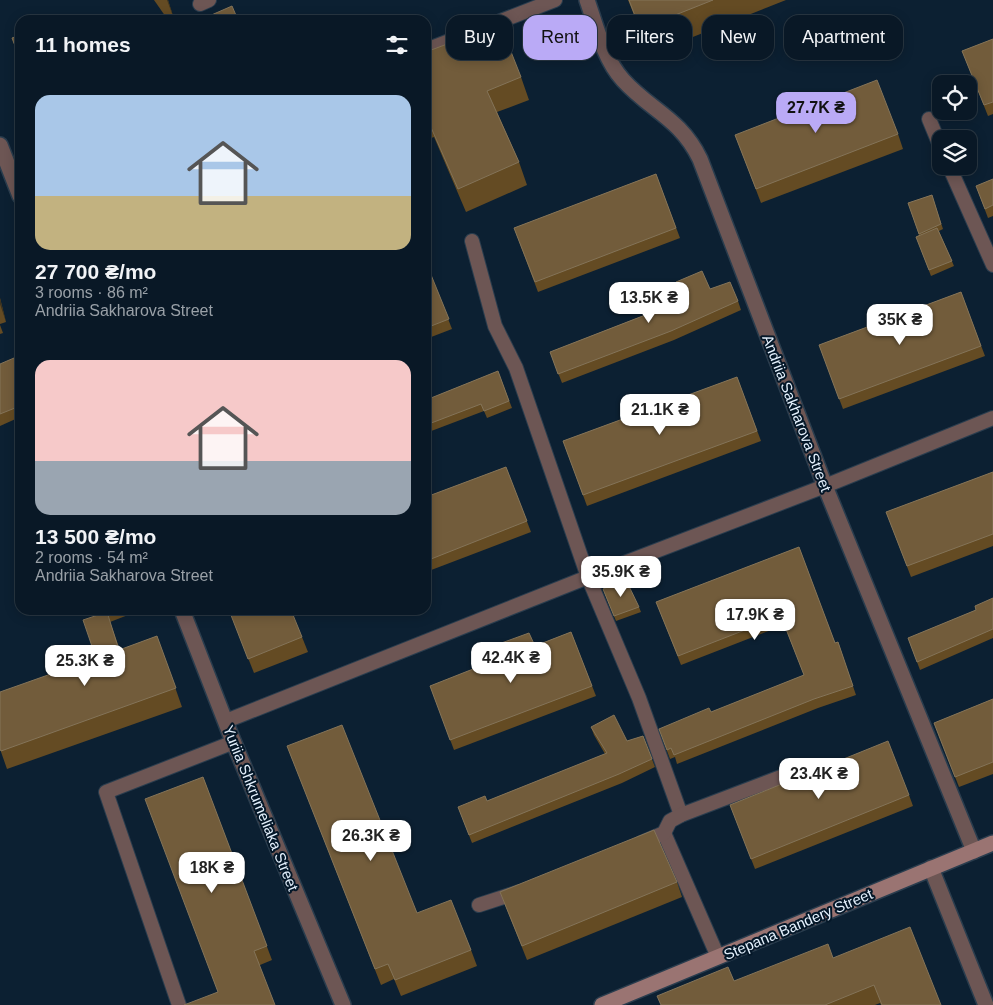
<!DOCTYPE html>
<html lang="en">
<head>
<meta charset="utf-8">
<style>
  body { margin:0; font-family:Helvetica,sans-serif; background:#12212e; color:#f1f3f6; height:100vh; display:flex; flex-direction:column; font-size:19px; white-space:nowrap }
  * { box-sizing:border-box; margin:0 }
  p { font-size:16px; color:#99a0a7 }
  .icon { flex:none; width:28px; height:28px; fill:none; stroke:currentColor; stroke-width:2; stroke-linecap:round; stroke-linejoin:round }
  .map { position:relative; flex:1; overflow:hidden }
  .details { position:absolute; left:15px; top:15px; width:416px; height:600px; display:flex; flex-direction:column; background:#091826; border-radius:15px; box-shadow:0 2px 12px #0003,0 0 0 1px #293743 }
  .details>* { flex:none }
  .guide { position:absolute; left:446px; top:15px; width:471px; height:45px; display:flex; gap:10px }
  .tools { position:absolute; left:932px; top:75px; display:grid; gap:10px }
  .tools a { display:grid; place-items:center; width:45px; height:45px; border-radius:10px; background:#091826; box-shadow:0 2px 12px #0003,0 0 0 1px #293743; font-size:25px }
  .price { position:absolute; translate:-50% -42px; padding:0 11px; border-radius:10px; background:#fff; color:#222; font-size:16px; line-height:32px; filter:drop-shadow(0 1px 2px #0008) }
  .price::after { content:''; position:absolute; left:50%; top:30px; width:15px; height:11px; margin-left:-8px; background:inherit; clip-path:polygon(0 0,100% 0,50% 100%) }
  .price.active { background:#baaaf6; color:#111 }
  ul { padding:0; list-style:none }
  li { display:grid; align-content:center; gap:10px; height:265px; padding:0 20px }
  li span { display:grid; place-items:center; height:155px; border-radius:15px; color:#555 }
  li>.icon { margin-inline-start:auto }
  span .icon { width:90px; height:90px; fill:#fffc; stroke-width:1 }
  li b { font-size:21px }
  h2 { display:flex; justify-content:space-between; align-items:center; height:60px; padding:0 20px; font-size:21px }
  .pill { padding:0 18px; border-radius:15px; background:#091826; box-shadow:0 2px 12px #0003,0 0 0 1px #293743; font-size:18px; line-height:45px }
  .pill.active { background:#baaaf6; color:#111 }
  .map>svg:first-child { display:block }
</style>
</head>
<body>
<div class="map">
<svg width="993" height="1005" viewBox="0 0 993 1005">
  <rect width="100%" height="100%" fill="#0c2032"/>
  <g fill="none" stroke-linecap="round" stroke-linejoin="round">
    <!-- lane casing -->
    <g stroke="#2a3d4e" stroke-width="16">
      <g id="lane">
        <polyline points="200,4 209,0"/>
        <polyline points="426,50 555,0"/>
        <polyline points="929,119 941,148"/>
        <polyline points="949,166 993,265"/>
        <polyline points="472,241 495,326 516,368 588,577 639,698 681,815"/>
        <polyline points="226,721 588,577 825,486 993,418"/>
        <polyline points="664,833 718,957"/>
        <polyline points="641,843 664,833 670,821 681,815 786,775"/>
        <polyline points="479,905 519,892"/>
        <polyline points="179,1005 106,792 234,742"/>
      </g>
    </g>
    <!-- street casing -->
    <g stroke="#2a3d4e" stroke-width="18">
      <g id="street">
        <path d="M587,0C596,26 604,59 623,80C651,111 680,118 700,159L825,486L974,851"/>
        <polyline points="0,145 20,196"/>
        <polyline points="182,610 231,736 343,1005"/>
        <polyline points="931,868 986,1005"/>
      </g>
    </g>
    <!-- secondary casing -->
    <g stroke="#2a3d4e" stroke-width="18">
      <polyline id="secondary" points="602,1005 993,843"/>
    </g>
    <!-- lane -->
    <use href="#lane" stroke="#6d5654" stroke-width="14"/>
    <!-- street -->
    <use href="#street" stroke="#6d5654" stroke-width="15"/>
    <!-- secondary -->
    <use href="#secondary" stroke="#9a7472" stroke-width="15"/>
  </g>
  <!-- wall -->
  <g fill="#644b23">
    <polygon points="154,0 168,0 174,19 171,20 168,20"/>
    <polygon points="628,0 786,0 650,54"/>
    <polygon points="993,39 993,114 988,116 962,51"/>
    <polygon points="426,52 521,77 529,100 497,112 519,162 527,185 466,212 434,137 426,140"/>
    <polygon points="898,134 903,149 761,203 735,135"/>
    <polygon points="656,174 680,238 538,292 514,228"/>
    <polygon points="993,179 993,216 988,218 976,186"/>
    <polygon points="932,195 943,229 939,231 954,266 931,276 916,237 919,235 908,203"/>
    <polygon points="426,265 427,265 452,329 426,339"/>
    <polygon points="676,282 710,289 738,301 741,310 674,340 562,383 550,352 683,300"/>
    <polygon points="961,292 985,356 843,409 819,345"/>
    <polygon points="0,298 6,322 0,324"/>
    <polygon points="0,325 3,333 0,334"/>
    <polygon points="0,364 20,372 20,417 0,426"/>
    <polygon points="498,371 512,408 487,418 484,411 426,433 426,400"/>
    <polygon points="737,377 761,441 587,506 563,441"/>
    <polygon points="506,467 531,532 426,572 426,497"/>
    <polygon points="993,472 993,546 911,577 886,512"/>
    <polygon points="799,547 835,643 838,642 856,695 818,708 677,764 675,757 670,759 659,729 711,712 804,675 784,625 681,665 656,602"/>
    <polygon points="603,589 639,607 641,612 616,621"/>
    <polygon points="993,598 993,638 920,670 908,638 976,610"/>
    <polygon points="99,610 141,610 110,622 120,650 157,636 182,707 7,769 0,749 96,658 101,614"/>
    <polygon points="229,610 302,637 308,652 254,673"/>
    <polygon points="571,632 596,696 454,750 430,686"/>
    <polygon points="993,699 993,774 959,787 934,723"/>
    <polygon points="591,727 627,741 643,736 655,767 622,783 472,843 458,807 487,801 605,754 594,735"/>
    <polygon points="287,746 417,913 471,950 477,966 401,996 394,979 381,985"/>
    <polygon points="203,777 272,960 260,965 218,992"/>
    <polygon points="909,795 913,806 755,869 730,805"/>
    <polygon points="677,882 682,897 527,960 500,892"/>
    <polygon points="833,958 941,1005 881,1005 880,1003 875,1005 660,1005 734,981"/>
  </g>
  <!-- shaded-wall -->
  <g fill="#3b321f">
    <polygon points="167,0 168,0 174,19"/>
    <polygon points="0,298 6,322 0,304"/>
  </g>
  <!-- building -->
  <g fill="#725c3b" stroke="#847459">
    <polygon points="629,0 713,0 640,29"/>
    <polygon points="232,6 238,20 200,20"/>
    <polygon points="500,24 521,77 487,91 519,162 458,189 426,116 426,52"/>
    <polygon points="20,35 20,59 12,38"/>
    <polygon points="993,39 993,102 984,105 962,51"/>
    <polygon points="877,80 898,134 756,189 735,135"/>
    <polygon points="656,174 676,228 535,282 514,228"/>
    <polygon points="993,179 993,205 985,209 976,186"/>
    <polygon points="932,195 941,224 919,234 908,203"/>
    <polygon points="937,228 952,261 929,270 916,237"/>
    <polygon points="426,265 427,265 449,319 426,328"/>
    <polygon points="702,271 710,289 730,282 738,301 671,331 558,374 550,352 684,300 676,282"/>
    <polygon points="961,292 981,346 839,399 819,345"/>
    <polygon points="14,358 20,372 20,406 0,414 0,364"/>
    <polygon points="498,371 509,401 484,411 481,404 426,425 426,400"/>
    <polygon points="737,377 757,431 583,495 563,441"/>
    <polygon points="506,467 527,521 426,561 426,497"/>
    <polygon points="993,472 993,534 907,566 886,512"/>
    <polygon points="799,547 835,643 838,642 853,686 814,699 674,755 671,748 667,750 659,729 709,708 711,712 804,675 781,616 678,656 656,602"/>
    <polygon points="626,580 639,607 614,616 603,589"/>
    <polygon points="993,598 993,629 917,662 908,638 976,610 975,606"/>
    <polygon points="99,610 111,610 101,614"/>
    <polygon points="229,610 291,610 302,637 248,659"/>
    <polygon points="107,612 119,650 157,636 176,688 1,751 0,749 0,692 96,658 83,620"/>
    <polygon points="571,632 592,686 450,740 430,686 501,658 496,645 529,633 535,646"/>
    <polygon points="993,699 993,762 955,777 934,723"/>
    <polygon points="614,715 627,741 643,736 652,759 619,774 469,835 458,807 485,796 487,801 607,753 591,727"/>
    <polygon points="342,725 417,913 451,900 471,950 395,980 388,964 375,969 287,746"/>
    <polygon points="888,741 909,795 751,859 730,805"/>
    <polygon points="203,777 267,946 254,951 275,1005 184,1005 218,992 145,799"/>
    <polygon points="654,830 677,882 522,946 500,892"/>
    <polygon points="910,927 941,1005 882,1005 874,985 825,1005 661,1005 657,996 728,967 734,981 828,944 833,958"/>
  </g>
  <g text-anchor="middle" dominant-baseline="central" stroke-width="4" stroke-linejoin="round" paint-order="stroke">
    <!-- street labels -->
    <g font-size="15" fill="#e5f1fd" stroke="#041728">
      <text transform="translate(797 413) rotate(69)">Andriia Sakharova Street</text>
      <text transform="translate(261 808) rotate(68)">Yuriia Shkrumeliaka Street</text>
      <text transform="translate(798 924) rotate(-23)">Stepana Bandery Street</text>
    </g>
  </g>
</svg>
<div class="tools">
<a><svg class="icon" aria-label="locate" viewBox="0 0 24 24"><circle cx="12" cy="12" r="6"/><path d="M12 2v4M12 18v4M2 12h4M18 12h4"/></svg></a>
<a><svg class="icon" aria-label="layers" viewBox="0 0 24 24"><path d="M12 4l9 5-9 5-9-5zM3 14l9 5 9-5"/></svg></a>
</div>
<b class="price active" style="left:816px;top:134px">27.7K ₴</b>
<b class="price" style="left:649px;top:324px">13.5K ₴</b>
<b class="price" style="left:900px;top:346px">35K ₴</b>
<b class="price" style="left:660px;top:436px">21.1K ₴</b>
<b class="price" style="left:621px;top:598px">35.9K ₴</b>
<b class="price" style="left:755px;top:641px">17.9K ₴</b>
<b class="price" style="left:511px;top:684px">42.4K ₴</b>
<b class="price" style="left:85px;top:687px">25.3K ₴</b>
<b class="price" style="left:819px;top:800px">23.4K ₴</b>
<b class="price" style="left:371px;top:862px">26.3K ₴</b>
<b class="price" style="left:212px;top:894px">18K ₴</b>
<div class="guide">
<a class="pill">Buy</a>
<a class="pill active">Rent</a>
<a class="pill">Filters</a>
<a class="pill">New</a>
<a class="pill">Apartment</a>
</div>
<section class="details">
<h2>11 homes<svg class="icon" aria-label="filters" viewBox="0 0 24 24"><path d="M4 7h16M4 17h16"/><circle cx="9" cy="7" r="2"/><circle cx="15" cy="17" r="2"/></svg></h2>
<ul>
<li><span style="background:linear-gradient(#a9c7e8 65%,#c2b280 0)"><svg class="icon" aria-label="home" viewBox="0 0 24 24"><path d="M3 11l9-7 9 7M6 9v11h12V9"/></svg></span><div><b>27 700 ₴/mo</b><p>3 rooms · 86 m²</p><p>Andriia Sakharova Street</p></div></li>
<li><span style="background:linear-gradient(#f6c9c9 65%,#9aa5b1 0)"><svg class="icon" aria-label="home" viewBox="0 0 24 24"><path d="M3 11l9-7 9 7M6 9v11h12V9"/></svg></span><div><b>13 500 ₴/mo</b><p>2 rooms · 54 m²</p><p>Andriia Sakharova Street</p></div></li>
</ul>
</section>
</div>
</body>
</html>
